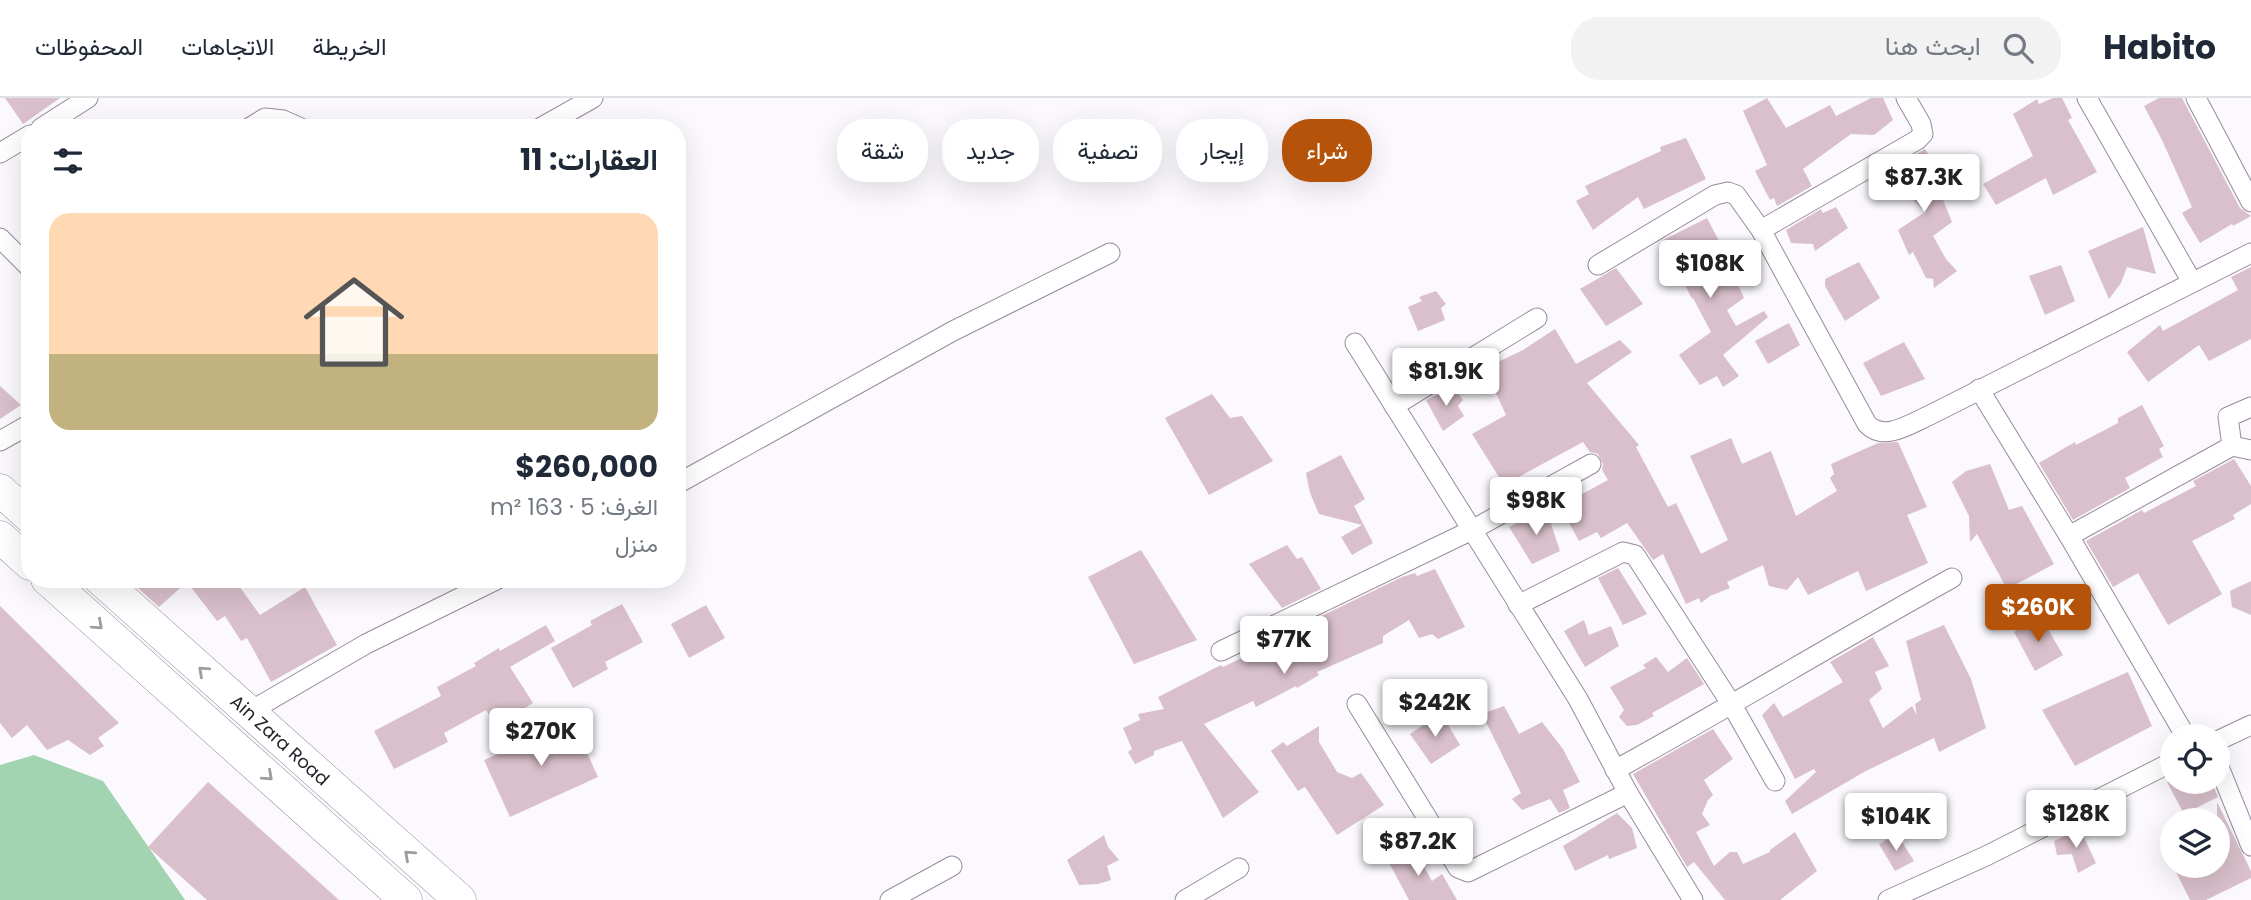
<!DOCTYPE html>
<html lang="ar">
<head>
<meta charset="utf-8">
<style>
  body { margin:0; font-family:Poppins,Vazirmatn,sans-serif; background:#f2f2f3; color:#1f2937; direction:rtl; height:100vh; display:flex; flex-direction:column; font-size:26px; white-space:nowrap }
  * { box-sizing:border-box; margin:0 }
  p { font-size:23px; color:#747a83 }
  .icon { flex:none; width:38px; height:38px; fill:none; stroke:currentColor; stroke-width:2; stroke-linecap:round; stroke-linejoin:round }
  .map { position:relative; flex:1; overflow:hidden; direction:ltr }
  .details { position:absolute; left:21px; top:21px; width:665px; height:469px; display:flex; flex-direction:column; background:#fff; border-radius:28px; box-shadow:0 7px 28px #0002; direction:rtl }
  .details>* { flex:none }
  .guide { position:absolute; left:707px; top:21px; width:665px; height:63px; direction:rtl; display:flex; gap:14px }
  .tools { position:absolute; left:2160px; top:626px; display:grid; gap:14px }
  .tools a { display:grid; place-items:center; width:70px; height:70px; border-radius:50%; background:#fff; box-shadow:0 7px 28px #0002; font-size:35px }
  .price { position:absolute; translate:-50% -60px; padding:0 16px; border-radius:7px; background:#fff; color:#222; font-size:23px; line-height:46px; filter:drop-shadow(0 2px 4px #0008) }
  .price::after { content:''; position:absolute; left:50%; top:42px; width:21px; height:16px; margin-left:-10px; background:inherit; clip-path:polygon(0 0,100% 0,50% 100%) }
  .price.on { background:#b45309; color:#fff }
  ul { padding:0; list-style:none }
  li { display:grid; align-content:center; gap:14px; height:371px; padding:0 28px }
  li span { display:grid; place-items:center; height:217px; border-radius:21px; color:#555 }
  li>.icon { margin-inline-start:auto }
  span .icon { width:126px; height:126px; fill:#fffc; stroke-width:1 }
  li b { font-size:30px }
  h2 { display:flex; justify-content:space-between; align-items:center; height:84px; padding:0 28px; font-size:30px }
  .chip { padding:0 24px; border-radius:28px; background:#fff; box-shadow:0 7px 28px #0002; font-size:24px; line-height:63px }
  .chip.on { background:#b45309; color:#fff }
  header { display:flex; align-items:center; gap:42px; box-sizing:border-box; height:98px; padding:0 35px; background:#fff; border-bottom:2px solid #e0e1e3 }
  header strong { font-size:33px }
  nav { display:flex; gap:38px; margin-inline-start:auto; font-size:24px }
  .search { width:490px; height:63px; background:#f2f2f3; display:flex; align-items:center; gap:18px; box-sizing:border-box; padding:0 24px; border-radius:28px; color:#747a83; font-size:26px }
  .map>svg:first-child { display:block }
</style>
</head>
<body>
<header>
<strong>Habito</strong>
<div class="search"><svg class="icon" aria-label="search" viewBox="0 0 24 24"><circle cx="10" cy="10" r="6"/><path d="M15 15l6 6"/></svg>ابحث هنا</div>
<nav><a>الخريطة</a><a>الاتجاهات</a><a>المحفوظات</a></nav>
</header>
<div class="map">
<svg width="2251" height="802" viewBox="0 0 2251 802">
  <rect width="100%" height="100%" fill="#fbf9fd"/>
  <!-- green -->
  <polygon fill="#a2d4b1" points="34,657 103,683 185,802 0,802 0,667"/>
  <!-- building -->
  <g fill="#d9c0cb">
    <polygon points="5,0 60,0 23,26"/>
    <polygon points="1767,0 1786,30 1830,7 1836,18 1871,0 1883,0 1893,22 1874,37 1851,36 1803,71 1812,88 1777,108 1774,100 1770,102 1755,73 1767,67 1743,13"/>
    <polygon points="2053,0 2062,0 2072,20 2068,22 2097,74 2053,97 2046,80 1996,107 1983,86 2033,58 2013,16 2037,1 2039,6"/>
    <polygon points="2159,0 2182,0 2240,110 2251,118 2233,128 2232,126 2200,145 2182,115 2192,109 2162,42 2144,8"/>
    <polygon points="1686,40 1706,81 1644,111 1638,99 1593,132 1576,103 1589,96 1585,88 1661,53 1660,49"/>
    <polygon points="1925,51 1942,77 1935,82 1952,124 1933,138 1946,161 1957,173 1934,190 1933,181 1926,180 1913,154 1909,157 1898,132 1925,114 1903,91 1894,93 1884,75"/>
    <polygon points="1836,109 1848,130 1815,153 1813,146 1791,145 1786,132 1821,111 1823,115"/>
    <polygon points="1707,120 1731,166 1729,167 1744,200 1727,212 1736,228 1764,213 1768,219 1723,257 1739,278 1723,289 1717,278 1700,287 1679,257 1711,234 1693,200 1692,201 1663,142"/>
    <polygon points="2143,129 2156,176 2127,169 2121,185 2109,201 2088,153"/>
    <polygon points="1859,164 1880,200 1845,223 1825,188 1825,181"/>
    <polygon points="2061,167 2075,203 2045,217 2029,178"/>
    <polygon points="2251,169 2251,241 2209,263 2199,247 2148,284 2127,254 2160,227 2163,233 2238,192 2231,179"/>
    <polygon points="1616,170 1643,206 1606,228 1580,191"/>
    <polygon points="1436,193 1446,206 1441,210 1445,222 1418,233 1408,209 1422,203 1419,199"/>
    <polygon points="1789,225 1800,247 1768,266 1755,243"/>
    <polygon points="1555,231 1576,266 1620,242 1632,254 1587,285 1639,347 1636,349 1668,409 1676,405 1701,456 1728,442 1690,358 1731,340 1742,366 1771,353 1796,418 1837,393 1830,380 1834,376 1831,366 1878,345 1898,344 1927,409 1907,417 1928,465 1866,493 1858,473 1808,497 1798,479 1787,492 1769,488 1763,467 1727,484 1730,490 1710,498 1701,505 1699,500 1686,506 1663,456 1653,462 1627,425 1601,440 1597,434 1579,443 1560,408 1608,382 1602,372 1603,366 1598,356 1590,354 1583,344 1504,387 1472,336 1506,317 1488,278 1500,269 1498,264 1523,252"/>
    <polygon points="1904,244 1925,281 1881,298 1863,265"/>
    <polygon points="0,288 21,307 0,321"/>
    <polygon points="1454,289 1463,302 1458,308 1464,318 1443,333 1426,302"/>
    <polygon points="1212,296 1230,320 1242,318 1273,363 1209,397 1165,320"/>
    <polygon points="2142,307 2164,348 2159,351 2163,359 2125,380 2130,390 2073,422 2039,365 2075,344 2076,347 2118,325 2118,320"/>
    <polygon points="1341,357 1365,401 1354,408 1373,445 1352,457 1341,439 1362,427 1319,416 1310,395 1306,375"/>
    <polygon points="2234,361 2251,388 2251,406 2233,417 2235,421 2192,443 2222,496 2168,527 2138,475 2113,489 2086,443 2142,412 2144,415 2196,388 2193,383"/>
    <polygon points="1990,366 2009,412 2022,408 2054,466 2007,491 1977,436 1970,444 1969,418 1952,384 1966,373"/>
    <polygon points="1546,411 1560,453 1532,466 1509,429"/>
    <polygon points="1287,447 1297,461 1302,459 1321,491 1282,510 1249,466"/>
    <polygon points="1141,452 1197,542 1134,566 1088,479"/>
    <polygon points="1618,470 1647,516 1623,527 1598,480"/>
    <polygon points="1435,471 1465,529 1438,541 1432,536 1419,540 1409,522 1383,538 1383,545 1317,574 1319,577 1297,590 1296,588 1256,609 1253,603 1204,626 1259,694 1223,720 1182,643 1154,653 1154,657 1135,666 1128,654 1132,651 1123,630 1140,622 1138,616 1164,611 1158,599 1221,567 1223,569 1274,544 1272,542 1402,479 1415,475 1417,478"/>
    <polygon points="128,481 234,481 260,517 305,489 337,547 271,584 247,540 241,543 225,518 217,523 187,484 159,509"/>
    <polygon points="2251,483 2251,517 2232,509 2230,493"/>
    <polygon points="622,506 643,544 605,564 608,571 573,590 551,550 592,527 590,523"/>
    <polygon points="706,507 725,540 689,560 671,526"/>
    <polygon points="0,508 119,625 98,640 104,648 90,657 68,642 47,652 27,627 12,640 0,625"/>
    <polygon points="2041,519 2063,557 2035,573 2014,534"/>
    <polygon points="1584,522 1589,537 1611,528 1619,548 1585,569 1564,533"/>
    <polygon points="546,527 555,543 510,569 533,605 496,628 486,612 444,635 448,644 394,671 374,633 441,598 437,589 476,568 474,565 499,550 500,553"/>
    <polygon points="1944,527 1971,581 1986,630 1939,654 1934,640 1864,674 1792,716 1785,703 1816,674 1814,671 1795,681 1762,617 1774,605 1783,619 1843,584 1830,564 1873,539 1889,568 1875,574 1882,591 1869,602 1883,630 1912,608 1917,617 1915,606 1921,602 1906,543"/>
    <polygon points="1656,559 1668,574 1687,560 1704,586 1652,615 1654,618 1637,627 1627,628 1619,619 1624,612 1610,589 1646,570 1643,567"/>
    <polygon points="2128,574 2152,628 2075,668 2042,612"/>
    <polygon points="1504,608 1519,636 1542,624 1563,651 1580,684 1563,692 1570,710 1559,715 1550,701 1522,712 1512,701 1521,695 1482,616"/>
    <polygon points="1441,615 1460,647 1431,666 1410,636"/>
    <polygon points="572,622 598,679 510,719 484,662"/>
    <polygon points="1319,628 1319,644 1337,674 1352,680 1361,675 1384,707 1337,737 1305,689 1298,693 1271,653 1283,644 1287,648"/>
    <polygon points="1713,631 1733,661 1704,682 1713,697 1708,702 1702,716 1710,727 1696,734 1714,768 1730,754 1737,754 1743,766 1770,754 1770,752 1795,734 1817,773 1780,802 1725,802 1694,764 1687,769 1633,676"/>
    <polygon points="208,684 339,802 207,802 148,749"/>
    <polygon points="2167,684 2212,684 2218,699 2184,716"/>
    <polygon points="2217,704 2251,773 2251,780 2206,802 2190,802 2173,768 2217,768"/>
    <polygon points="1617,715 1632,730 1637,750 1609,761 1608,757 1575,773 1563,748"/>
    <polygon points="2080,731 2096,765 2078,775 2072,756 2057,757 2054,743"/>
    <polygon points="1897,736 1914,763 1895,773 1879,746"/>
    <polygon points="1104,737 1108,749 1119,762 1107,768 1111,782 1098,786 1079,787 1067,762"/>
    <polygon points="1412,747 1432,783 1442,776 1457,802 1409,802 1387,761"/>
  </g>
  <g fill="none" stroke-linecap="round" stroke-linejoin="round">
    <!-- minor casing -->
    <g stroke="#978a9d" stroke-width="21">
      <g id="minor">
        <polyline points="2087,0 2192,184"/>
        <polyline points="2196,0 2251,104"/>
        <polyline points="41,30 88,0"/>
        <polyline points="249,30 265,20 283,22 301,30"/>
        <polyline points="540,30 593,0"/>
        <polyline points="0,55 30,37"/>
        <polyline points="1761,132 1917,42 1923,36 1921,26 1906,0"/>
        <polyline points="0,140 30,170"/>
        <path d="M1598,167L1715,97L1728,94L1736,97L1761,132L1867,326C1884,344 1910,326 1930,317L2251,155"/>
        <polyline points="1355,245 1578,601 1628,695 1693,802"/>
        <polyline points="1979,291 2069,438 2186,639"/>
        <polyline points="1394,308 1537,220"/>
        <polyline points="2251,309 2228,319 2232,348 2251,352"/>
        <polyline points="0,343 30,326"/>
        <polyline points="677,386 953,233 1110,155"/>
        <polyline points="2069,438 2232,348"/>
        <polyline points="1518,507 1623,454 1635,457 1732,607 1775,683"/>
        <polyline points="1221,553 1472,432 1591,366"/>
        <polyline points="1357,606 1458,770 1468,774 1628,695"/>
        <polyline points="249,614 366,546 498,481"/>
        <polyline points="2217,643 2251,627"/>
        <polyline points="2217,664 2251,748"/>
        <path d="M1615,672C1728,610 1838,543 1952,480"/>
        <polyline points="890,802 952,768"/>
        <polyline points="1185,802 1239,770"/>
        <polyline points="1888,802 1986,758 2172,664"/>
      </g>
    </g>
    <!-- primary casing -->
    <g stroke="#978a9d" stroke-width="33">
      <g id="primary">
        <polyline points="0,392 30,419"/>
        <polyline points="0,439 30,466"/>
        <polyline points="47,481 406,802"/>
        <polyline points="100,481 460,802"/>
      </g>
    </g>
    <!-- minor -->
    <use href="#minor" stroke="#fff" stroke-width="19"/>
    <!-- primary -->
    <use href="#primary" stroke="#fff" stroke-width="32"/>
  </g>
  <!-- one-way arrows -->
  <defs><path id="oneway-chevron" d="M-2-3.5L2.5 0L-2 3.5" fill="none" stroke-width="1.6" stroke-linecap="round" stroke-linejoin="round" transform="scale(1.75)"/></defs>
  <g stroke="#9f9ca0">
    <use href="#oneway-chevron" transform="translate(98 527) rotate(42)"/>
    <use href="#oneway-chevron" transform="translate(203 573) rotate(-138)"/>
    <use href="#oneway-chevron" transform="translate(268 678) rotate(42)"/>
    <use href="#oneway-chevron" transform="translate(409 757) rotate(-138)"/>
  </g>
  <g text-anchor="middle" dominant-baseline="central" stroke-width="5" stroke-linejoin="round" paint-order="stroke">
    <!-- street labels -->
    <g font-size="18" fill="#29242c" stroke="#fff">
      <text transform="translate(280 642) rotate(42)">Ain Zara Road</text>
    </g>
  </g>
</svg>
<div class="tools">
<a><svg class="icon" aria-label="locate" viewBox="0 0 24 24"><circle cx="12" cy="12" r="6"/><path d="M12 2v4M12 18v4M2 12h4M18 12h4"/></svg></a>
<a><svg class="icon" aria-label="layers" viewBox="0 0 24 24"><path d="M12 4l9 5-9 5-9-5zM3 14l9 5 9-5"/></svg></a>
</div>
<b class="price" style="left:1924px;top:116px">$87.3K</b>
<b class="price" style="left:1710px;top:202px">$108K</b>
<b class="price" style="left:1446px;top:310px">$81.9K</b>
<b class="price" style="left:1536px;top:439px">$98K</b>
<b class="price on" style="left:2038px;top:546px">$260K</b>
<b class="price" style="left:1284px;top:578px">$77K</b>
<b class="price" style="left:1435px;top:641px">$242K</b>
<b class="price" style="left:541px;top:670px">$270K</b>
<b class="price" style="left:2076px;top:752px">$128K</b>
<b class="price" style="left:1896px;top:755px">$104K</b>
<b class="price" style="left:1418px;top:780px">$87.2K</b>
<div class="guide">
<a class="chip on">شراء</a>
<a class="chip">إيجار</a>
<a class="chip">تصفية</a>
<a class="chip">جديد</a>
<a class="chip">شقة</a>
</div>
<section class="details">
<h2>العقارات: 11<svg class="icon" aria-label="filters" viewBox="0 0 24 24"><path d="M4 7h16M4 17h16"/><circle cx="9" cy="7" r="2"/><circle cx="15" cy="17" r="2"/></svg></h2>
<ul>
<li><span style="background:linear-gradient(#ffd9b3 65%,#c2b280 0)"><svg class="icon" aria-label="home" viewBox="0 0 24 24"><path d="M3 11l9-7 9 7M6 9v11h12V9"/></svg></span><div><b>$260,000</b><p>الغرف: 5 · 163 m²</p><p>منزل</p></div></li>
</ul>
</section>
</div>
</body>
</html>
